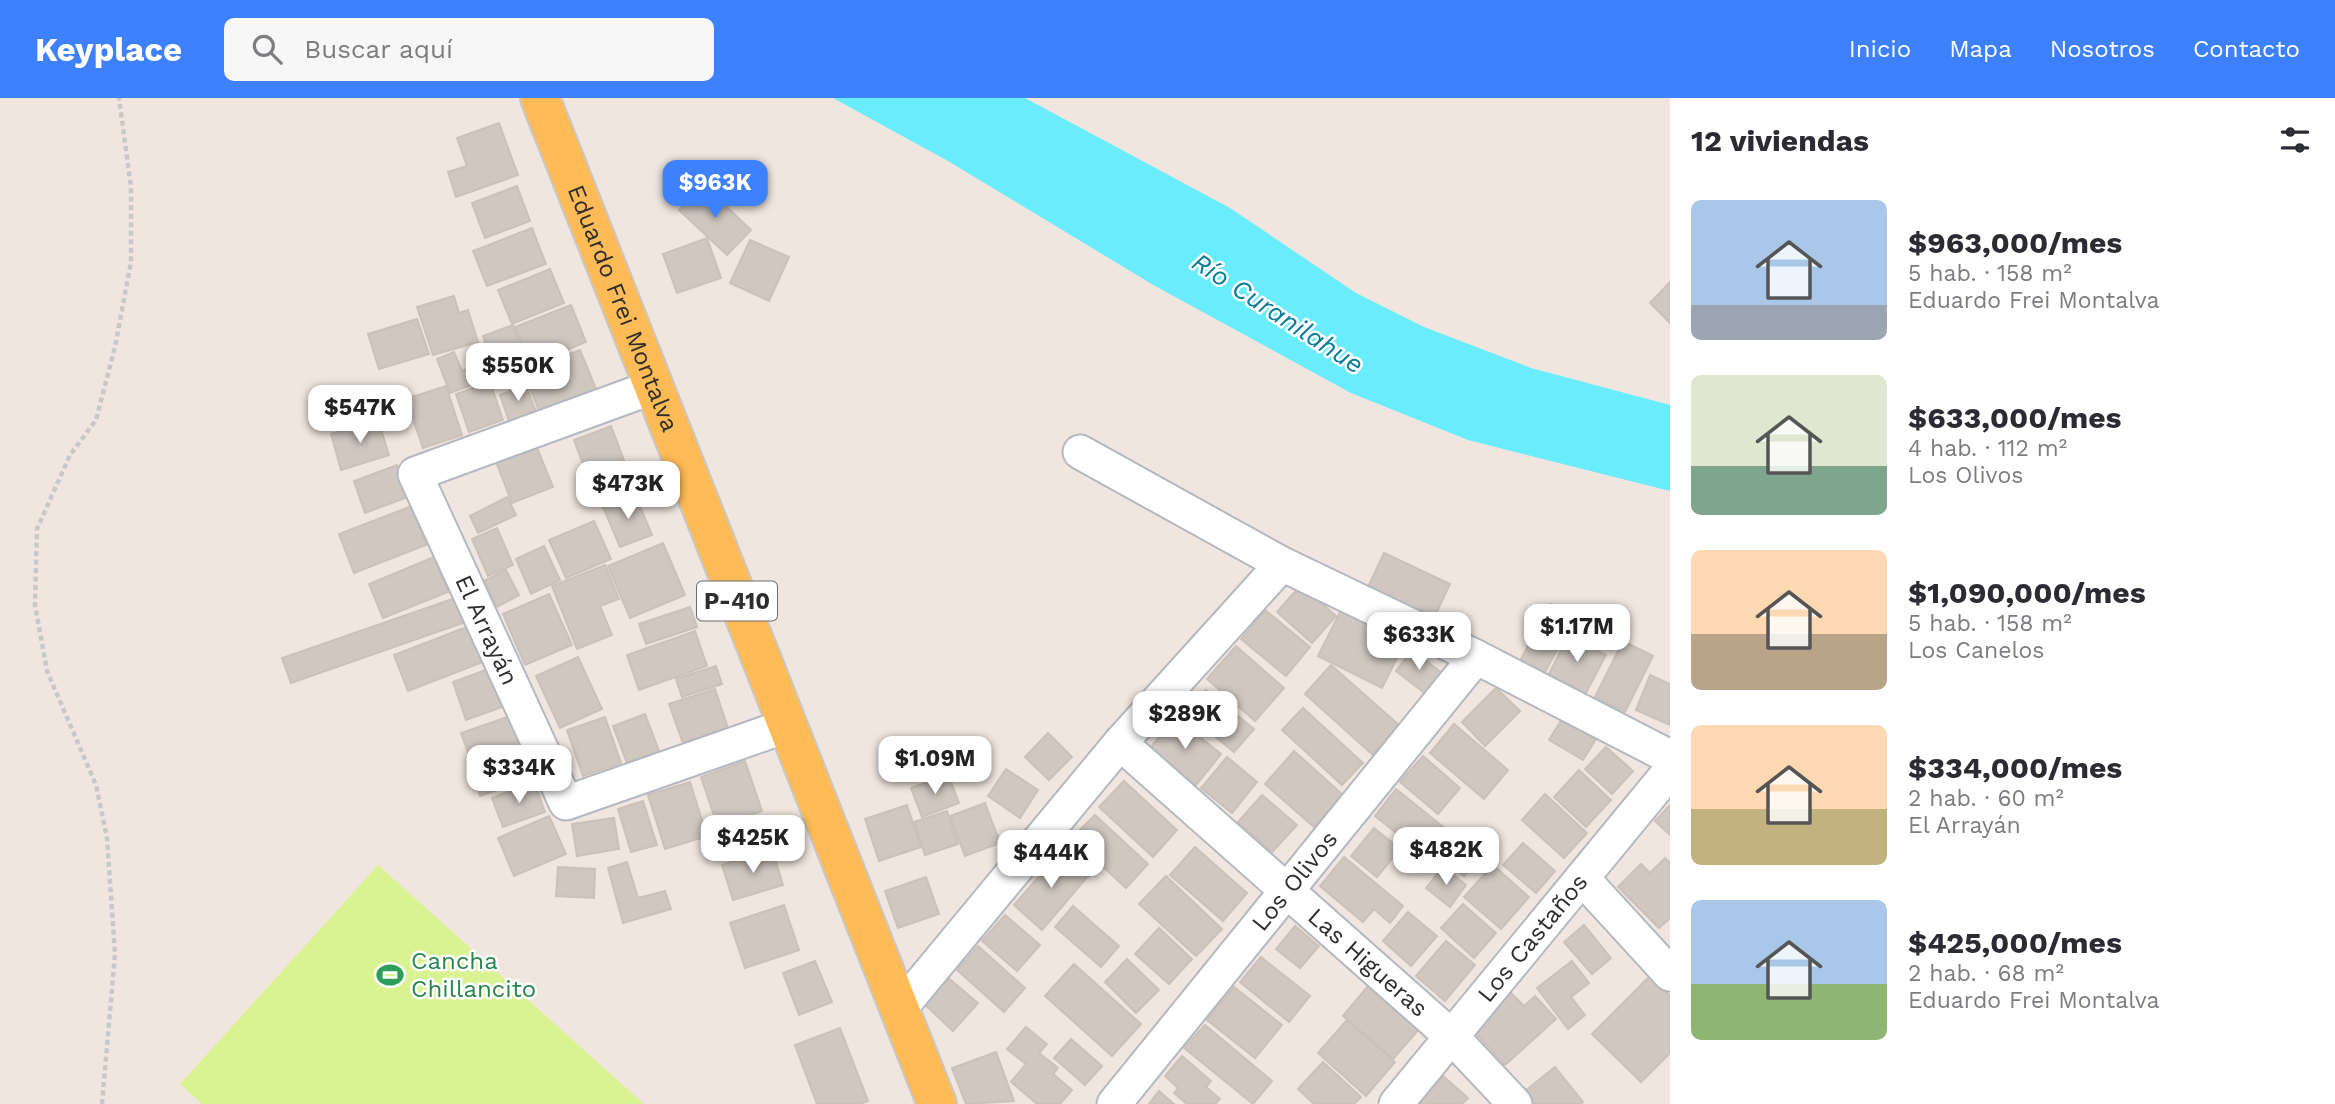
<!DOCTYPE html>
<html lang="es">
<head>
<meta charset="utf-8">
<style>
  body { margin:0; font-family:"Work Sans",sans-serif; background:#f7f7f7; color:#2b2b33; height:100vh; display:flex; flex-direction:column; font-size:26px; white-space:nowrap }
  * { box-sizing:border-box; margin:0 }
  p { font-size:23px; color:#7c7c81 }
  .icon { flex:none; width:38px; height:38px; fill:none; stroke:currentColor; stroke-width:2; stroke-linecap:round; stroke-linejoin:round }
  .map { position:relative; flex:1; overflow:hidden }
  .drawer { display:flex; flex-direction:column; background:#fff; width:665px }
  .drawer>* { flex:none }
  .price { position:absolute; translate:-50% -60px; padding:0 16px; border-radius:14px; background:#fff; color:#222; font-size:23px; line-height:46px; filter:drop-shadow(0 2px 4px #0008) }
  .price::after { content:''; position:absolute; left:50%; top:42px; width:21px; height:16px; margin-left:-10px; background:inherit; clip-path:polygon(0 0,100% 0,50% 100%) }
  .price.current { background:#3d81ff; color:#fff }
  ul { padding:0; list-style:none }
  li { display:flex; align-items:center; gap:21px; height:175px; padding:0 21px }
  li span { display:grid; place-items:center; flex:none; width:196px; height:140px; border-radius:10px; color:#555 }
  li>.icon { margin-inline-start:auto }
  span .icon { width:84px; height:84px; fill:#fffc; stroke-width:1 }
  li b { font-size:30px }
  h2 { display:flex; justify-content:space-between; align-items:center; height:84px; padding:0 21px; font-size:30px }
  header { display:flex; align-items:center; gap:42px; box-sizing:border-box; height:98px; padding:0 35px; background:#3d81ff; color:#fff }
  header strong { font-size:33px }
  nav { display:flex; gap:38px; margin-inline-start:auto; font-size:24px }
  .search { width:490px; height:63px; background:#f7f7f7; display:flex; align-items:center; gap:18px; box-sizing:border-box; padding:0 24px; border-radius:10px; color:#7c7c81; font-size:26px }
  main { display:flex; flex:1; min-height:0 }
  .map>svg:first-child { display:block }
</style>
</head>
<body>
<header>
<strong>Keyplace</strong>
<div class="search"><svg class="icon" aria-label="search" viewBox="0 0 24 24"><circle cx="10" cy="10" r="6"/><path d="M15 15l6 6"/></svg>Buscar aquí</div>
<nav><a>Inicio</a><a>Mapa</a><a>Nosotros</a><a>Contacto</a></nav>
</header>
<main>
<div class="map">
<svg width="1670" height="1006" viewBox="0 0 1670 1006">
  <rect width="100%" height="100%" fill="#f0e6df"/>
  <!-- pitch -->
  <polygon fill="#daf392" points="378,767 644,1006 202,1006 180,986"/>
  <!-- water -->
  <polygon fill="#69ecfb" points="833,0 1025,0 1230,110 1356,195 1424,229 1531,270 1670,307 1670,393 1468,342 1351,295 1155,188 948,63"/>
  <!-- building -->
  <g fill="#cfc7c0" stroke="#ccc1b8" stroke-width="2">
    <polygon points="499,25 518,77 456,99 448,74 467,68 457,40"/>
    <polygon points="704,87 751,132 727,157 679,112"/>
    <polygon points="517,88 530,123 485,140 472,105"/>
    <polygon points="532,130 546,166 487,188 473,153"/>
    <polygon points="707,140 721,180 677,195 663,156"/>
    <polygon points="750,142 789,159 769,203 730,185"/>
    <polygon points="550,171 564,205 512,226 498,192"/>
    <polygon points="1670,184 1670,225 1650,205"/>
    <polygon points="454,198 459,215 468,212 478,244 433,257 417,209"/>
    <polygon points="571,207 586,244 530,267 515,229"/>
    <polygon points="417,221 429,256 379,271 368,236"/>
    <polygon points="513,227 524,258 494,269 483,238"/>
    <polygon points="580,252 596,291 539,313 524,274"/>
    <polygon points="454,254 462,273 490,263 496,278 450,295 437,261"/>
    <polygon points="490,284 503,322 469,334 456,296"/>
    <polygon points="526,287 536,314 509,323 500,297"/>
    <polygon points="446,288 462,337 423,350 406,301"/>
    <polygon points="378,322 389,357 341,372 331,336"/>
    <polygon points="611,328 633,386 596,400 574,342"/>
    <polygon points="535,345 553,389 512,405 495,361"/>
    <polygon points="397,367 408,399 365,415 354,383"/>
    <polygon points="635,396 652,437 620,449 603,409"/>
    <polygon points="507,399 516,417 478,435 470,418"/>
    <polygon points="412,408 426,447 354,475 339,436"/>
    <polygon points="594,423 611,461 566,480 549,442"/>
    <polygon points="497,430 513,467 488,478 472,441"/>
    <polygon points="663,445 685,497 630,520 608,468"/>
    <polygon points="544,448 560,482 531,496 516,461"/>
    <polygon points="1384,455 1450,486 1434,520 1368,489"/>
    <polygon points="434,459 448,494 383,520 369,486"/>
    <polygon points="605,467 619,501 600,508 612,537 577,551 552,488"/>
    <polygon points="506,472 519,497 497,509 484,483"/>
    <polygon points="1301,487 1336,518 1312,545 1277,514"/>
    <polygon points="549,496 572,547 525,567 503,516"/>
    <polygon points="458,499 466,524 291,585 282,560"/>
    <polygon points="1550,506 1575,519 1544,576 1520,563"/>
    <polygon points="1343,508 1407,540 1382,590 1318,558"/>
    <polygon points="690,509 697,529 646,546 639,526"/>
    <polygon points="1265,512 1310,549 1286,578 1241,541"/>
    <polygon points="469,528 483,564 408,593 394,557"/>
    <polygon points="695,533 707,568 639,592 627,557"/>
    <polygon points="1568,538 1606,557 1586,595 1549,576"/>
    <polygon points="1623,543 1653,558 1625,614 1595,599"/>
    <polygon points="1236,548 1284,590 1255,623 1207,581"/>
    <polygon points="1412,552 1442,575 1426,596 1396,573"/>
    <polygon points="578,559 602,611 560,630 536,578"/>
    <polygon points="1331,567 1399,627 1373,657 1305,596"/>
    <polygon points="716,568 722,586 682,599 676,581"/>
    <polygon points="491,570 505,608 466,622 453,584"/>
    <polygon points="1650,577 1670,586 1670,627 1636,612"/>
    <polygon points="1496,590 1520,613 1485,648 1462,624"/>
    <polygon points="715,591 728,630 683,645 669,606"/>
    <polygon points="1206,592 1254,631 1234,654 1187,615"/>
    <polygon points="1303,610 1363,665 1342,687 1282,632"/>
    <polygon points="645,616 659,653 627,665 613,628"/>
    <polygon points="510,618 520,648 472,665 461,635"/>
    <polygon points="605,619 621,665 583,678 567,632"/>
    <polygon points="1175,619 1221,656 1196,687 1150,650"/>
    <polygon points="1562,621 1596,641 1583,662 1549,642"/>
    <polygon points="1454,626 1508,672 1484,701 1430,655"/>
    <polygon points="1048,635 1072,659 1049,682 1025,659"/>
    <polygon points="1606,649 1633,673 1612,696 1585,671"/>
    <polygon points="1294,653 1343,697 1314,729 1265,686"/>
    <polygon points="525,656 533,679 480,698 472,674"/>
    <polygon points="1423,658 1460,690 1438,716 1400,684"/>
    <polygon points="1227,659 1257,684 1232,715 1201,690"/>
    <polygon points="745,663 762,713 718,729 701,679"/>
    <polygon points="1006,671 1038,692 1020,720 988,698"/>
    <polygon points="1579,672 1611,702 1586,729 1554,699"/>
    <polygon points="948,676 959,705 922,719 911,690"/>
    <polygon points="1124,683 1177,732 1153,759 1099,709"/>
    <polygon points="534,684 545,714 503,729 492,700"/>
    <polygon points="690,684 707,738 665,751 648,697"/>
    <polygon points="1396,691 1447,732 1426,758 1375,718"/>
    <polygon points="1545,696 1587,735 1564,760 1522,722"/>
    <polygon points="1262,697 1297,727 1272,754 1238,724"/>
    <polygon points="643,703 657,747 631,754 618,711"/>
    <polygon points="985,705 1000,745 965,758 950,718"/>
    <polygon points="907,707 921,749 879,763 865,721"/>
    <polygon points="1670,707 1670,737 1655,723"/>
    <polygon points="947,713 958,746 925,757 914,724"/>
    <polygon points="1095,717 1148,766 1126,790 1072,740"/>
    <polygon points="549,718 566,756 514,778 498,740"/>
    <polygon points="768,718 776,740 725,759 717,736"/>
    <polygon points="614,720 619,751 577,758 572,726"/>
    <polygon points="1374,730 1400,751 1377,779 1351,758"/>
    <polygon points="1461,743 1480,761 1464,778 1444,761"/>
    <polygon points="1523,745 1555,773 1536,795 1503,767"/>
    <polygon points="1195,749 1247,795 1223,823 1170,777"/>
    <polygon points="772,751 783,787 733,802 722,767"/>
    <polygon points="1061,753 1089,777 1042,832 1014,807"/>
    <polygon points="1344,759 1403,808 1390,825 1374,811 1363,824 1320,788"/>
    <polygon points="1665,760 1670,765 1670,820 1659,830 1618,789 1641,766 1650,775"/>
    <polygon points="627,764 638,800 665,793 671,811 623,825 608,770"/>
    <polygon points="1493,767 1529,799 1501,831 1464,799"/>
    <polygon points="558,769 595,771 594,800 556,798"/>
    <polygon points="1443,769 1466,787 1450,809 1426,790"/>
    <polygon points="1166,778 1222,831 1196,858 1139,806"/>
    <polygon points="926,779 939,816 898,830 885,793"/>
    <polygon points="1463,806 1496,835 1474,860 1441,830"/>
    <polygon points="784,807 799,852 745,870 730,825"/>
    <polygon points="1073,808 1119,848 1101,869 1055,829"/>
    <polygon points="1408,814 1437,838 1411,868 1383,843"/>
    <polygon points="1005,817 1040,847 1017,873 982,843"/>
    <polygon points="1584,827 1611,860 1592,876 1564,844"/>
    <polygon points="1295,828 1319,848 1300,870 1276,851"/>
    <polygon points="1159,830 1192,861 1169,886 1135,856"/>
    <polygon points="1446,843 1475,867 1445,903 1416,878"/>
    <polygon points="978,848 1025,890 1004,914 957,872"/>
    <polygon points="1261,859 1310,898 1289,924 1240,884"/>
    <polygon points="1127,861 1159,892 1136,915 1105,884"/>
    <polygon points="815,863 832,904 799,917 783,875"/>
    <polygon points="1572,863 1589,885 1571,899 1585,917 1568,931 1537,890"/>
    <polygon points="1074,866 1141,926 1112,958 1045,898"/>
    <polygon points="946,878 978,905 953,933 922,904"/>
    <polygon points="1650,878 1670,898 1670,955 1641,984 1592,936"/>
    <polygon points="1368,888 1419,931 1393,961 1343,918"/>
    <polygon points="1234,889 1282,927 1255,960 1207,922"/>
    <polygon points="1510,894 1524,908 1535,898 1556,921 1505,967 1471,930"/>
    <polygon points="1347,922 1395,964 1366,998 1318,955"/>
    <polygon points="1205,927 1272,983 1253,1006 1184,950"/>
    <polygon points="1026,929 1047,946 1039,955 1058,970 1053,976 1072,992 1060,1006 1037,1006 1011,984 1026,966 1007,951"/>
    <polygon points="840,930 868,1003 860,1006 817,1006 795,947"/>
    <polygon points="1071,941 1102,968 1085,987 1054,960"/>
    <polygon points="996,954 1014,1003 966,1006 952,970"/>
    <polygon points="1182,958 1211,983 1206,989 1220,1001 1215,1006 1187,1006 1174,995 1178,990 1165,978"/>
    <polygon points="1323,964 1361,999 1354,1006 1314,1006 1298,991"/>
    <polygon points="1555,969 1583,1004 1580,1006 1534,1006 1524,994"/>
    <polygon points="1443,978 1468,1000 1462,1006 1419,1006"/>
    <polygon points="1159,993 1174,1006 1149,1006"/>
  </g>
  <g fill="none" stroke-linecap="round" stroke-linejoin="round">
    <!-- minor casing -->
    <g stroke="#b3b8c2" stroke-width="37">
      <g id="minor">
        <path id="s1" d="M653,289L415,376L566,705L786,628"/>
        <polyline points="1080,354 1282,466 1476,559 1670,659"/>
        <path id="s2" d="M1120,645L1452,939L1515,1006"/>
        <polyline points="1582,780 1670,876"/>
        <polyline points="898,913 1120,645 1282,466"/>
        <path id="s3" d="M1114,1006L1476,559"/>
        <path id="s4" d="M1396,1006L1670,673"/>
      </g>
    </g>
    <!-- primary casing -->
    <g stroke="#c8c8c8" stroke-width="42">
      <g id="primary">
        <path id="s5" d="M540,0L937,1006"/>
      </g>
    </g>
    <!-- path -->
    <polyline stroke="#c8c8c8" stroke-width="4.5" stroke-dasharray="5 3.5" stroke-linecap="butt" points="102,1006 115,856 107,740 96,687 47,573 35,507 37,431 70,357 96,322 115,249 131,164 131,89 119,0"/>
    <!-- minor -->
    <use href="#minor" stroke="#fff" stroke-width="33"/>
    <!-- primary -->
    <use href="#primary" stroke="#febb56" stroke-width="38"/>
  </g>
  <!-- icons -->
  <defs>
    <g id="stadium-bare" transform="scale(2.1)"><path d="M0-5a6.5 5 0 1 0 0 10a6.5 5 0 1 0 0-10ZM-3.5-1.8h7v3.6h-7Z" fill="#2e9e5b" stroke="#fff" stroke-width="2.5" paint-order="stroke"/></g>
  </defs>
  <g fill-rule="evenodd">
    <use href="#stadium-bare" x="390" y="877"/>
  </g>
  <g text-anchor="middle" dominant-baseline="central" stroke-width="5" stroke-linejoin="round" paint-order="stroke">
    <!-- shield labels -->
    <rect fill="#fff" stroke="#6c6c6c" stroke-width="2" x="697" y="483.5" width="80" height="39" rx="5"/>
    <g font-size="23" font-weight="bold" fill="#2d2d2d">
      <text x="737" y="503">P-410</text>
    </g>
    <!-- street labels -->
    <g font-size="24" fill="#2d2d2d" stroke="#fff">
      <text stroke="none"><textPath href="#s5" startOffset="226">Eduardo Frei Montalva</textPath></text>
      <text stroke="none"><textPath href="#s1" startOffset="425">El Arrayán</textPath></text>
      <text stroke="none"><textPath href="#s3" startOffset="287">Los Olivos</textPath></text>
      <text stroke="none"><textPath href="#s4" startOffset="215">Los Castaños</textPath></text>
      <text stroke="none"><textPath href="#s2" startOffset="331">Las Higueras</textPath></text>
    </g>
    <!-- leisure labels -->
    <g font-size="24" fill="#27864d" stroke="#fff" text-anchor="start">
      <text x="411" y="863">Cancha<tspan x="411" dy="28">Chillancito</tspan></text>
    </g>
    <!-- water labels -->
    <g font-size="26" font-style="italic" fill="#037d97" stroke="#fff">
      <text transform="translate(1278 215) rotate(33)">Río Curanilahue</text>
    </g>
  </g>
</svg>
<b class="price current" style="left:715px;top:122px">$963K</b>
<b class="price" style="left:518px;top:305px">$550K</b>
<b class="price" style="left:360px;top:347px">$547K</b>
<b class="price" style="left:628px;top:423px">$473K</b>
<b class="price" style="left:1577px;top:566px">$1.17M</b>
<b class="price" style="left:1419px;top:574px">$633K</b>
<b class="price" style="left:1185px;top:653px">$289K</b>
<b class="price" style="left:935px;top:698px">$1.09M</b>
<b class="price" style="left:519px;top:707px">$334K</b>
<b class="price" style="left:753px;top:777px">$425K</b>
<b class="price" style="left:1446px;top:789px">$482K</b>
<b class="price" style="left:1051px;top:792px">$444K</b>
</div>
<section class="drawer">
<h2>12 viviendas<svg class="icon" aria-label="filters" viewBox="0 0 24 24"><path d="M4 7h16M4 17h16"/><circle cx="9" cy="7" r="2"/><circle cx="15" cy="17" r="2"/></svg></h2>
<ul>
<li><span style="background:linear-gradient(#a9c7e8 75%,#9aa5b1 0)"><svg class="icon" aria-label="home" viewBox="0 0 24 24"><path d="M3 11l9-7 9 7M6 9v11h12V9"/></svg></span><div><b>$963,000/mes</b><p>5 hab. · 158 m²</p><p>Eduardo Frei Montalva</p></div></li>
<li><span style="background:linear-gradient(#dfe7d0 65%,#7fa58c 0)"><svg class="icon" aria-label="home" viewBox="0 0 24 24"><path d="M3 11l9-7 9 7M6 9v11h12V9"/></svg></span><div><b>$633,000/mes</b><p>4 hab. · 112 m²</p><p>Los Olivos</p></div></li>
<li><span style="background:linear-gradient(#ffd9b3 60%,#b9a48a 0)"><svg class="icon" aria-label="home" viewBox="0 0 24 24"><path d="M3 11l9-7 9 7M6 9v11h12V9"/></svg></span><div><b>$1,090,000/mes</b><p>5 hab. · 158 m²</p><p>Los Canelos</p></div></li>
<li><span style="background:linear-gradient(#ffd9b3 60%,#c2b280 0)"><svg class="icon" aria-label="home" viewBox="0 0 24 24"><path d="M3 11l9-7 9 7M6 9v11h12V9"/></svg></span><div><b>$334,000/mes</b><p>2 hab. · 60 m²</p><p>El Arrayán</p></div></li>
<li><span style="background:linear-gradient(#a9c7e8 60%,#8fb573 0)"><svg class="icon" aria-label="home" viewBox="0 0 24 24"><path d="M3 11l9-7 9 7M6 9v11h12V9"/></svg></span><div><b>$425,000/mes</b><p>2 hab. · 68 m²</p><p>Eduardo Frei Montalva</p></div></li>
</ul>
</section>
</main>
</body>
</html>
